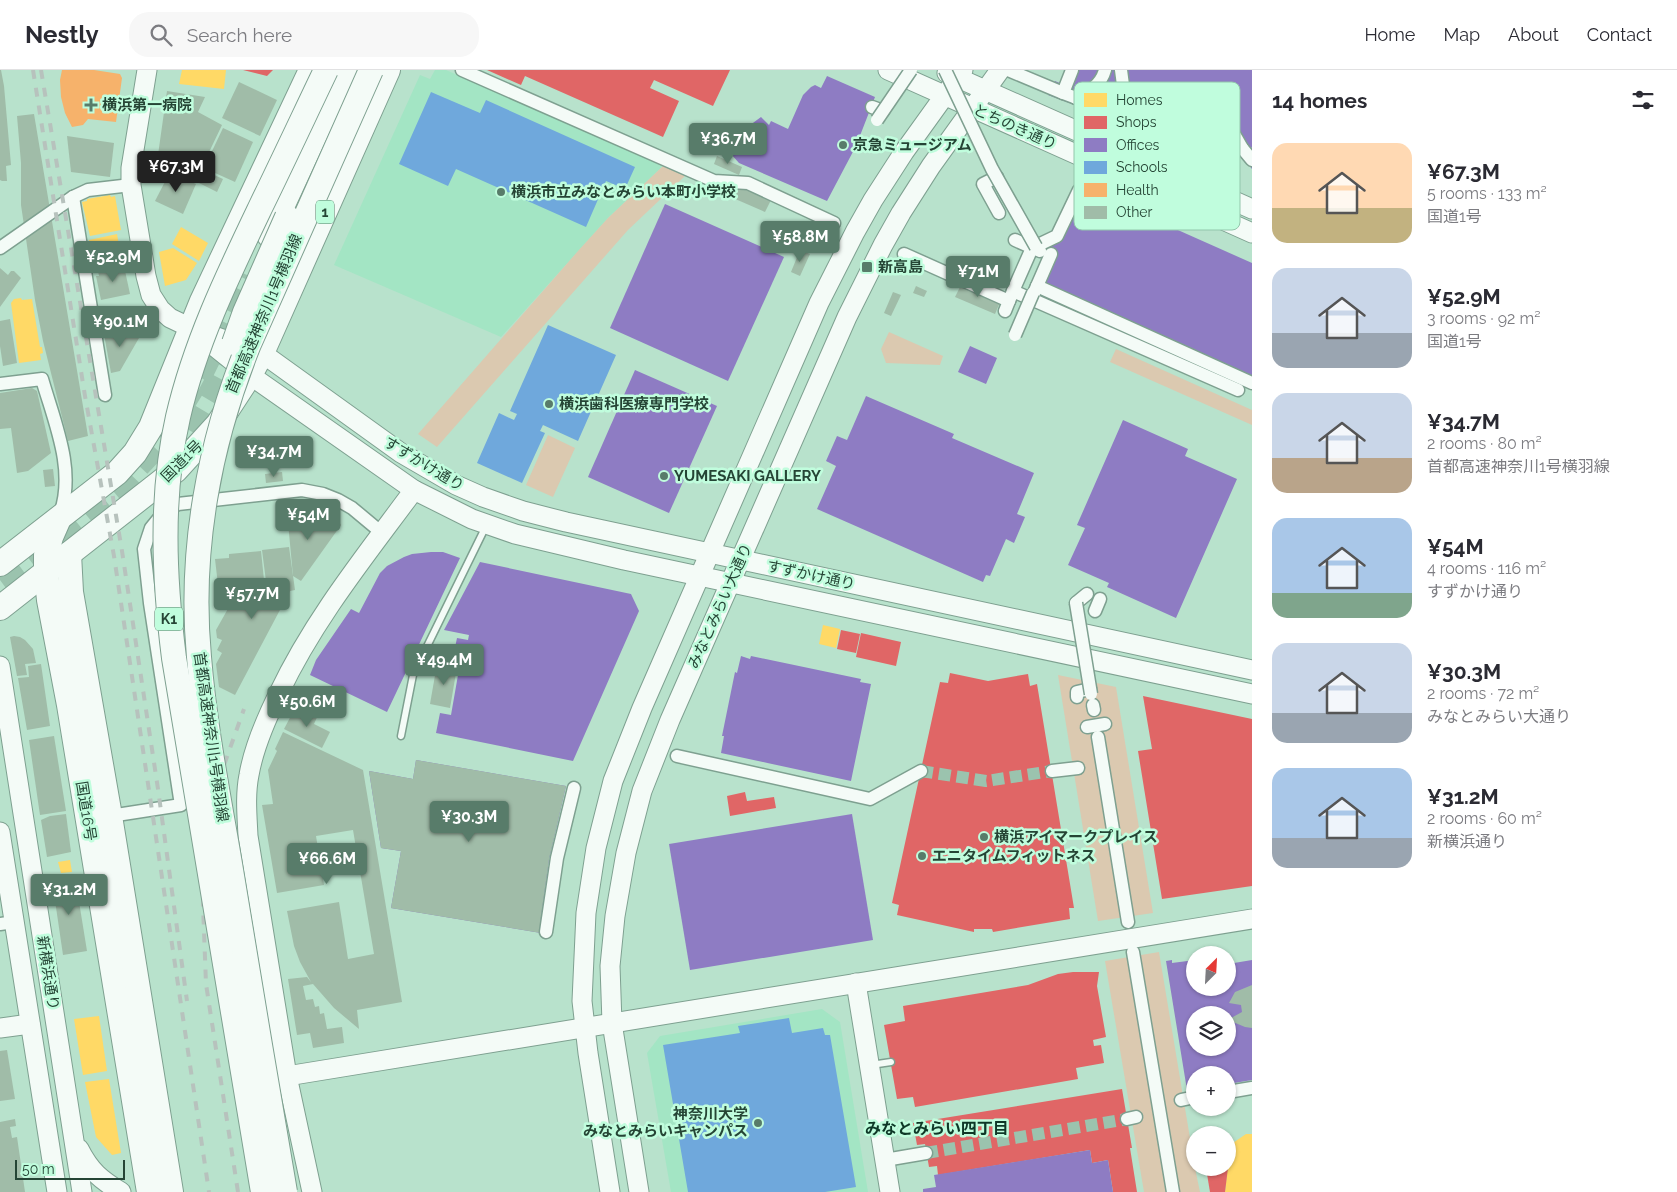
<!DOCTYPE html>
<html lang="en">
<head>
<meta charset="utf-8">
<style>
  body { margin:0; font-family:Raleway,"Noto Sans JP",sans-serif; background:#f7f7f7; color:#2b2b33; height:100vh; display:flex; flex-direction:column; font-size:19px; white-space:nowrap }
  * { box-sizing:border-box; margin:0 }
  p { font-size:16px; color:#7c7c81 }
  .icon { flex:none; width:28px; height:28px; fill:none; stroke:currentColor; stroke-width:2; stroke-linecap:round; stroke-linejoin:round }
  .map { position:relative; flex:1; overflow:hidden }
  .sheet { display:flex; flex-direction:column; background:#fff; width:425px }
  .sheet>* { flex:none }
  .needle { width:32px; rotate:24deg }
  .buttons { position:absolute; left:1186px; top:876px; display:grid; gap:10px }
  .buttons a { display:grid; place-items:center; width:50px; height:50px; border-radius:50%; background:#fff; box-shadow:0 1px 4px #0004; font-size:25px }
  .scale { position:absolute; left:15px; bottom:12px; width:110px; box-sizing:border-box; padding-left:5px; border:2px solid #254535; border-top:0; font-size:14px; line-height:18px; white-space:nowrap; color:#254535; -webkit-text-stroke:4px #c0fddd; paint-order:stroke }
  .price { position:absolute; translate:-50% -42px; padding:0 11px; border-radius:5px; background:#587c6a; color:#fff; font-size:16px; line-height:32px; filter:drop-shadow(0 1px 2px #0008) }
  .price::after { content:''; position:absolute; left:50%; top:30px; width:15px; height:11px; margin-left:-8px; background:inherit; clip-path:polygon(0 0,100% 0,50% 100%) }
  .price.current { background:#222; color:#fff }
  ul { padding:0; list-style:none }
  li { display:flex; align-items:center; gap:15px; height:125px; padding:0 20px }
  li span { display:grid; place-items:center; flex:none; width:140px; height:100px; border-radius:15px; color:#555 }
  li>.icon { margin-inline-start:auto }
  span .icon { width:60px; height:60px; fill:#fffc; stroke-width:1 }
  li b { font-size:21px }
  h2 { display:flex; justify-content:space-between; align-items:center; height:60px; padding:0 20px; font-size:21px }
  header { display:flex; align-items:center; gap:30px; box-sizing:border-box; height:70px; padding:0 25px; background:#fff; border-bottom:1px solid #e1e1e2 }
  header strong { font-size:24px }
  nav { display:flex; gap:28px; margin-inline-start:auto; font-size:18px }
  .search { width:350px; height:45px; background:#f7f7f7; display:flex; align-items:center; gap:12px; box-sizing:border-box; padding:0 18px; border-radius:20px; color:#7c7c81; font-size:19px }
  main { display:flex; flex:1; min-height:0 }
  .map>svg:first-child { display:block }
</style>
</head>
<body>
<header>
<strong>Nestly</strong>
<div class="search"><svg class="icon" aria-label="search" viewBox="0 0 24 24"><circle cx="10" cy="10" r="6"/><path d="M15 15l6 6"/></svg>Search here</div>
<nav><a>Home</a><a>Map</a><a>About</a><a>Contact</a></nav>
</header>
<main>
<div class="map">
<svg width="1252" height="1122" viewBox="0 0 1252 1122">
  <rect width="100%" height="100%" fill="#b8e2cc"/>
  <!-- built -->
  <g fill="#a3e5c4">
    <polygon points="435,0 446,0 663,96 608,148 501,267 334,195 420,5 430,9"/>
    <polygon points="822,939 840,952 868,1122 671,1122 647,983 660,966"/>
  </g>
  <!-- green -->
  <g fill="#dbc9b0">
    <polygon points="663,96 685,106 628,160 437,377 418,364 578,181 608,148"/>
    <polygon points="889,262 943,286 940,295 886,293 881,279"/>
    <polygon points="1116,279 1252,340 1252,355 1110,292"/>
    <polygon points="548,365 575,378 553,427 526,415"/>
    <polygon points="1058,605 1116,617 1153,843 1098,851"/>
    <polygon points="1159,882 1195,1098 1200,1122 1144,1122 1105,891"/>
  </g>
  <!-- homes -->
  <g fill="#ffd966">
    <polygon points="182,0 226,0 224,19 179,14"/>
    <polygon points="110,125 111,127 115,126 121,160 90,166 82,132 87,131 87,129"/>
    <polygon points="181,157 208,173 199,191 172,174"/>
    <polygon points="117,164 122,193 94,198 89,170"/>
    <polygon points="173,178 197,193 186,210 165,216 159,182"/>
    <polygon points="21,228 22,230 32,229 40,277 42,277 43,283 40,284 41,290 19,293 11,233 14,229"/>
    <polygon points="823,555 840,559 836,578 819,574"/>
    <polygon points="70,790 72,802 61,803 58,792"/>
    <polygon points="99,946 107,1001 83,1005 74,949"/>
    <polygon points="109,1009 121,1083 112,1085 96,1067 85,1012"/>
    <polygon points="1246,1064 1252,1064 1252,1122 1225,1122 1230,1075"/>
  </g>
  <!-- shops -->
  <g fill="#e06666">
    <polygon points="243,0 273,0 267,6"/>
    <polygon points="487,0 730,0 713,36 654,10 650,18 679,31 663,67 525,6 521,15"/>
    <polygon points="841,560 860,564 856,583 837,579"/>
    <polygon points="861,563 901,572 896,596 856,587"/>
    <polygon points="950,603 988,611 1028,604 1030,616 1037,614 1074,838 1069,838 1070,849 993,862 992,859 974,859 974,862 897,845 899,835 892,833 940,612 948,613"/>
    <polygon points="1143,626 1252,649 1252,816 1162,829 1138,681 1152,679"/>
    <polygon points="745,722 747,731 774,727 776,738 730,746 727,726"/>
    <polygon points="1073,902 1099,902 1097,916 1106,967 1093,970 1094,976 1101,975 1104,993 1076,998 1078,1009 915,1037 913,1027 897,1029 884,955 905,951 903,936 1028,915 1058,904"/>
    <polygon points="1122,1019 1132,1078 1130,1078 1137,1122 1113,1122 1108,1090 1092,1093 1090,1080 938,1105 937,1096 929,1097 925,1074 917,1075 913,1053"/>
    <polygon points="1206,1098 1228,1098 1225,1122 1210,1122"/>
  </g>
  <!-- offices -->
  <g fill="#8e7cc3" fill-rule="evenodd">
    <polygon points="1068,0 1252,0 1252,77 1250,80 1252,83 1252,99 1240,83 1157,64 1115,50 1048,25 1055,11 1062,14"/>
    <polygon points="827,6 875,27 856,76 827,131 739,93 723,75 761,47 769,55 771,51 788,59 803,25 811,17 815,15 821,18"/>
    <polygon points="1079,116 1252,193 1252,320 1030,222"/>
    <polygon points="665,134 784,187 728,311 610,258"/>
    <polygon points="970,276 997,288 986,314 958,302"/>
    <polygon points="635,300 717,336 669,443 588,407"/>
    <polygon points="866,326 954,364 952,368 1034,403 1017,444 1025,447 1014,473 1006,469 990,506 986,505 983,512 817,439 836,396 826,391 837,366 847,370"/>
    <polygon points="1123,350 1188,379 1185,386 1237,409 1176,548 1107,517 1109,513 1068,495 1085,458 1077,455"/>
    <polygon points="431,482 443,482 460,488 387,642 310,605 316,590 351,539 359,543 380,503 387,496 404,487 412,484"/>
    <polygon points="480,492 631,524 639,541 573,691 436,663 440,643 451,645 461,588 453,587 457,568 468,570 469,565 444,560"/>
    <polygon points="741,586 750,589 751,586 861,609 860,612 871,614 851,711 721,683 724,666 722,666 735,602 737,603"/>
    <polygon points="416,690 566,716 549,789 540,854 541,863 391,838 401,781 381,778 369,701 413,709"/>
    <polygon points="852,744 873,870 690,900 669,774"/>
    <path d="M1172,890V893L1195,890V918H1228V894L1252,890V1010L1228,1014V1005H1195V1019L1187,1020L1166,891ZM1195,945H1228V978H1195Z"/>
    <polygon points="1090,1080 1092,1093 1108,1090 1113,1122 923,1122 923,1119 936,1117 934,1105"/>
  </g>
  <!-- schools -->
  <g fill="#6fa8dc">
    <polygon points="431,22 480,43 486,30 635,97 625,119 606,111 586,157 456,99 448,116 399,94"/>
    <polygon points="548,255 616,285 578,371 543,355 540,361 545,363 522,413 477,393 499,343 514,350 517,344 510,341"/>
    <polygon points="789,948 792,963 823,958 825,965 830,965 856,1117 825,1122 688,1122 663,975 740,963 738,956"/>
  </g>
  <!-- health -->
  <polygon fill="#f6b26b" points="62,0 94,0 120,4 122,8 116,52 88,49 83,55 72,57 65,43 61,27 60,10"/>
  <!-- building -->
  <g fill="#a0bca8">
    <polygon points="0,0 1,0 4,16 11,95 6,96 7,111 2,111 0,110"/>
    <polygon points="239,12 277,30 260,66 222,48"/>
    <polygon points="167,21 205,27 198,42 222,55 201,99 223,109 217,122 157,92"/>
    <polygon points="34,44 88,366 68,371 43,271 35,230 21,135 21,93 17,46"/>
    <polygon points="223,58 253,72 235,112 204,98"/>
    <polygon points="67,66 114,73 110,107 71,102"/>
    <polygon points="717,86 742,97 739,105 714,94"/>
    <polygon points="170,102 196,114 183,144 155,131"/>
    <polygon points="740,114 772,128 765,142 733,128"/>
    <polygon points="800,180 810,184 800,206 791,202"/>
    <polygon points="124,196 130,224 101,230 96,206 99,206 98,201"/>
    <polygon points="0,198 8,205 11,201 14,201 21,208 0,237"/>
    <polygon points="962,213 1001,230 995,244 955,227"/>
    <polygon points="916,216 927,221 924,227 913,223"/>
    <polygon points="893,222 901,225 891,246 884,243"/>
    <polygon points="132,237 135,257 122,259 120,245 119,246 118,241 120,241 119,239"/>
    <polygon points="10,249 17,293 3,296 0,276 0,251"/>
    <polygon points="137,259 139,268 120,301 111,303 104,264"/>
    <polygon points="32,318 37,321 51,383 28,401 17,403 11,358 0,359 0,323"/>
    <polygon points="53,399 55,416 45,417 43,400"/>
    <polygon points="282,402 283,411 266,413 265,404"/>
    <polygon points="287,442 339,452 341,455 301,511 293,506"/>
    <polygon points="289,477 295,520 290,521 235,625 219,617 216,594 222,583 217,580 222,570 217,568 216,560 234,528 248,524 253,526 255,523 263,527 267,519 262,480"/>
    <polygon points="261,481 265,520 217,525 216,515 218,515 215,489 229,488 229,484"/>
    <polygon points="14,566 20,567 25,570 33,579 36,593 25,594 27,605 17,606 10,567"/>
    <polygon points="435,584 458,588 457,594 434,589"/>
    <polygon points="41,594 50,656 27,660 18,608 29,607 28,596"/>
    <polygon points="437,594 457,597 450,638 430,634"/>
    <polygon points="294,640 304,645 306,640 318,645 314,654 330,662 322,678 284,659"/>
    <polygon points="283,662 363,700 402,932 357,940 359,959 334,938 313,914 303,916 306,930 313,929 315,937 319,936 320,944 324,943 327,959 342,957 344,973 313,978 310,963 297,965 288,909 307,907 311,912 300,892 294,876 287,841 339,832 348,889 374,884 353,760 316,766 324,815 277,823 262,735 273,734 268,700 277,681 275,679"/>
    <polygon points="54,666 66,741 40,745 29,670"/>
    <polygon points="416,690 566,716 549,789 540,854 541,863 391,838 401,781 381,778 369,701 413,709"/>
    <polygon points="66,744 71,782 47,787 41,750 50,746"/>
    <polygon points="75,807 87,881 63,885 52,810"/>
    <polygon points="1252,915 1252,958 1245,957 1233,952 1231,948 1242,942 1241,935 1229,933 1235,922"/>
    <polygon points="7,980 15,1029 0,1031 0,981"/>
    <polygon points="15,1049 16,1056 10,1057 12,1068 17,1067 25,1122 0,1122 0,1052"/>
  </g>
  <g fill="none" stroke-linecap="round" stroke-linejoin="round">
    <!-- street-tunnel -->
    <g stroke="#9bc3ae" stroke-width="12" stroke-dasharray="12 6" stroke-linecap="butt">
      <polyline points="921,701 986,711 1052,701"/>
      <polyline points="926,1083 1127,1049"/>
    </g>
    <!-- highway-tunnel -->
    <g stroke="#9bc3ae" stroke-width="24" stroke-dasharray="24 12" stroke-linecap="butt">
      <polyline points="168,389 178,378 210,324 240,268"/>
      <polyline points="0,510 35,484 125,410 157,376 201,304 249,206"/>
    </g>
    <!-- lane casing -->
    <g stroke="#7ea090" stroke-width="9">
      <g id="lane">
        <polyline points="401,666 413,605 486,456"/>
        <polyline points="871,995 891,992"/>
      </g>
    </g>
    <!-- street casing -->
    <g stroke="#7ea090" stroke-width="15">
      <g id="street">
        <polyline points="462,0 714,111 748,113 834,153"/>
        <polyline points="1008,0 1063,23 1135,50 1177,64 1242,78 1252,90"/>
        <polyline points="1121,0 1123,15 1135,50 1167,42 1177,64"/>
        <polyline points="1063,23 1072,0"/>
        <path d="M1076,28C1089,22 1101,15 1105,0"/>
        <polyline points="872,37 883,41"/>
        <polyline points="1222,43 1242,78"/>
        <polyline points="997,107 983,114 999,143"/>
        <polyline points="73,127 105,325"/>
        <polyline points="1015,170 1040,181"/>
        <polyline points="0,178 73,127 88,120 131,115"/>
        <polyline points="904,184 1009,231 1005,241"/>
        <polyline points="1037,216 1252,313"/>
        <polyline points="1013,221 1032,178 1057,166 1079,120"/>
        <polyline points="1034,223 1051,184"/>
        <polyline points="1009,231 1013,221 1238,320"/>
        <path d="M0,314L42,309C54,351 76,400 60,444"/>
        <polyline points="1076,533 1087,524"/>
        <polyline points="1095,541 1100,529"/>
        <polyline points="1077,627 1077,622 1090,619"/>
        <polyline points="1093,635 1094,640"/>
        <polyline points="1087,657 1105,654"/>
        <polyline points="1098,667 1128,852"/>
        <polyline points="677,686 870,729 921,701"/>
        <polyline points="1052,701 1078,698"/>
        <polyline points="110,746 181,735 150,533 144,479 151,458 164,442 178,434 302,420 323,424 338,430 352,438 382,463"/>
        <polyline points="0,854 14,852"/>
        <polyline points="546,862 557,788 574,718"/>
        <polyline points="1133,882 1173,1122"/>
        <polyline points="1228,1022 1252,1018"/>
        <polyline points="1181,1030 1195,1027"/>
        <polyline points="1127,1049 1136,1047"/>
        <polyline points="885,1090 926,1083"/>
      </g>
    </g>
    <!-- secondary casing -->
    <g stroke="#7ea090" stroke-width="21">
      <g id="secondary">
        <polyline points="147,0 131,98 131,115 146,206 151,225 160,239 170,248 191,258 262,283 401,383 456,415 483,427 523,441 566,452 1252,600"/>
        <polyline points="888,0 1252,163"/>
        <polyline points="947,3 1252,139"/>
        <polyline points="204,268 250,305 414,420 472,449 515,464 624,490 1252,624"/>
        <polyline points="0,596 82,1122"/>
        <polyline points="0,762 57,1122"/>
        <polyline points="856,913 890,1122"/>
        <polyline points="0,958 30,954"/>
        <polyline points="287,1006 1252,849"/>
        <path d="M79,1079C90,1101 101,1110 121,1122"/>
        <path d="M312,1122L287,1006L248,766C247,745 245,725 249,705C254,676 266,649 279,623C314,549 366,485 414,420"/>
        <polyline points="610,1122 588,983 582,931 586,843 596,778 613,711 642,638 819,233 855,162 873,130 904,82 963,0"/>
        <polyline points="639,1122 612,953 610,896 615,846 626,783 642,721 670,650 847,247 883,175 901,143 931,96 1000,0"/>
      </g>
    </g>
    <!-- highway casing -->
    <g stroke="#7ea090" stroke-width="26">
      <g id="highway">
        <polyline points="269,165 345,0"/>
        <polyline points="58,451 51,467 46,485 46,502 49,530 69,635 149,1122"/>
        <polyline points="69,484 71,522 110,746 171,1122"/>
        <polyline points="0,494 117,403 135,383 151,357 202,231 311,0"/>
        <polyline points="0,538 176,400 218,354 250,305 262,283 388,0"/>
      </g>
    </g>
    <!-- lane -->
    <use href="#lane" stroke="#f4fbf7" stroke-width="6"/>
    <!-- street -->
    <use href="#street" stroke="#f4fbf7" stroke-width="12"/>
    <!-- secondary -->
    <use href="#secondary" stroke="#f4fbf7" stroke-width="19"/>
    <!-- highway -->
    <use href="#highway" stroke="#f4fbf7" stroke-width="24"/>
    <!-- rail -->
    <g stroke="#b7c2bd" stroke-width="4" stroke-dasharray="9 9" stroke-linecap="butt">
      <polyline points="33,0 85,326 114,486 209,1122"/>
      <polyline points="41,0 122,481 158,719 187,931"/>
      <polyline points="238,1122 206,914 203,835 210,760 223,698 244,639"/>
    </g>
    <!-- street-bridge casing -->
    <g stroke="#7ea090" stroke-width="15" stroke-linecap="butt">
      <g id="street-bridge">
        <polyline points="945,0 992,99 1036,177"/>
        <polyline points="877,50 911,0"/>
        <polyline points="1015,265 1033,223"/>
        <polyline points="1076,533 1091,624"/>
      </g>
    </g>
    <!-- highway-bridge casing -->
    <g stroke="#7ea090" stroke-width="26" stroke-linecap="butt">
      <g id="highway-bridge">
        <polyline points="234,273 245,242 287,147"/>
        <path d="M263,1122L174,588C164,508 160,426 178,347C195,273 228,205 261,136C283,91 304,46 326,0"/>
        <path d="M285,1122C267,1017 249,911 232,806C220,733 205,661 199,587C189,481 209,373 249,274L371,0"/>
      </g>
    </g>
    <!-- street-bridge -->
    <use href="#street-bridge" stroke="#f4fbf7" stroke-width="12"/>
    <!-- highway-bridge -->
    <use href="#highway-bridge" stroke="#f4fbf7" stroke-width="24"/>
  </g>
  <!-- markers -->
  <g fill="#587c6a" stroke="#c0fddd" stroke-width="2">
    <path d="M88.5 27.5h5v5h5v5h-5v5h-5v-5h-5v-5h5z"/>
    <circle cx="843" cy="75" r="5"/>
    <circle cx="501" cy="122" r="5"/>
    <rect x="861" y="191" width="12" height="12" rx="2.5"/>
    <circle cx="549" cy="334" r="5"/>
    <circle cx="664" cy="406" r="5"/>
    <circle cx="984" cy="767" r="5"/>
    <circle cx="922" cy="786" r="5"/>
    <circle cx="758" cy="1053" r="5"/>
  </g>
  <g text-anchor="middle" dominant-baseline="central" stroke-width="5" stroke-linejoin="round" paint-order="stroke">
    <!-- shield labels -->
    <g fill="#c0fddd" stroke="#547c67" stroke-width="1">
      <rect x="316" y="130.5" width="18" height="23" rx="4"/>
      <rect x="155" y="537.5" width="28" height="23" rx="4"/>
    </g>
    <g font-size="14" font-weight="bold" fill="#254535">
      <text x="325" y="142">1</text>
      <text x="169" y="549">K1</text>
    </g>
    <!-- poi labels -->
    <g font-size="15" font-weight="bold" fill="#254535" stroke="#c0fddd" text-anchor="start">
      <text x="102" y="35">横浜第一病院</text>
      <text x="853" y="75">京急ミュージアム</text>
      <text x="511" y="122">横浜市立みなとみらい本町小学校</text>
      <text x="878" y="197">新高島</text>
      <text x="559" y="334">横浜歯科医療専門学校</text>
      <text x="674" y="406">YUMESAKI GALLERY</text>
      <text x="994" y="767">横浜アイマークプレイス</text>
      <text x="932" y="786">エニタイムフィットネス</text>
      <text x="748" y="1044" text-anchor="end">神奈川大学<tspan x="748" dy="17">みなとみらいキャンパス</tspan></text>
    </g>
    <!-- street labels -->
    <g font-size="15" fill="#254535" stroke="#c0fddd">
      <text transform="translate(1015 57) rotate(24)">とちのき通り</text>
      <text transform="translate(264 244) rotate(-67)">首都高速神奈川1号横羽線</text>
      <text transform="translate(182 391) rotate(-45)">国道1号</text>
      <text transform="translate(424 394) rotate(31)">すずかけ通り</text>
      <text transform="translate(811 505) rotate(12)">すずかけ通り</text>
      <text transform="translate(720 536) rotate(-66)">みなとみらい大通り</text>
      <text transform="translate(211 667) rotate(82)">首都高速神奈川1号横羽線</text>
      <text transform="translate(86 741) rotate(81)">国道16号</text>
      <text transform="translate(48 903) rotate(81)">新横浜通り</text>
    </g>
    <!-- neighbourhood labels -->
    <g font-size="16" font-weight="bold" fill="#0e3827" stroke="#c0fddd">
      <text x="937" y="1058">みなとみらい四丁目</text>
    </g>
  </g>
  <!-- legend -->
  <rect x="1074" y="12" width="166" height="148" rx="8" fill="#c0fddd" stroke="#92c6ab" stroke-width="1"/>
  <rect x="1084" y="23" width="23" height="14" fill="#ffd966"/>
  <rect x="1084" y="46" width="23" height="13" fill="#e06666"/>
  <rect x="1084" y="68" width="23" height="14" fill="#8e7cc3"/>
  <rect x="1084" y="91" width="23" height="13" fill="#6fa8dc"/>
  <rect x="1084" y="113" width="23" height="14" fill="#f6b26b"/>
  <rect x="1084" y="136" width="23" height="13" fill="#a0bca8"/>
  <g font-size="14" fill="#254535">
    <text x="1116" y="35">Homes</text>
    <text x="1116" y="57">Shops</text>
    <text x="1116" y="80">Offices</text>
    <text x="1116" y="102">Schools</text>
    <text x="1116" y="125">Health</text>
    <text x="1116" y="147">Other</text>
  </g>
</svg>
<div class="buttons">
<a><svg class="needle" viewBox="-14 -14 28 28"><path d="M0-13l5 13h-10z" fill="#e53935"/><path d="M0 13l5-13h-10z" fill="#7c7c81"/></svg></a>
<a><svg class="icon" aria-label="layers" viewBox="0 0 24 24"><path d="M12 4l9 5-9 5-9-5zM3 14l9 5 9-5"/></svg></a>
<a>+</a>
<a>−</a>
</div>
<div class="scale">50 m</div>
<b class="price" style="left:728px;top:95px">¥36.7M</b>
<b class="price current" style="left:176px;top:123px">¥67.3M</b>
<b class="price" style="left:800px;top:193px">¥58.8M</b>
<b class="price" style="left:113px;top:213px">¥52.9M</b>
<b class="price" style="left:978px;top:228px">¥71M</b>
<b class="price" style="left:120px;top:278px">¥90.1M</b>
<b class="price" style="left:274px;top:408px">¥34.7M</b>
<b class="price" style="left:308px;top:471px">¥54M</b>
<b class="price" style="left:252px;top:550px">¥57.7M</b>
<b class="price" style="left:444px;top:616px">¥49.4M</b>
<b class="price" style="left:307px;top:658px">¥50.6M</b>
<b class="price" style="left:469px;top:773px">¥30.3M</b>
<b class="price" style="left:327px;top:815px">¥66.6M</b>
<b class="price" style="left:69px;top:846px">¥31.2M</b>
</div>
<section class="sheet">
<h2>14 homes<svg class="icon" aria-label="filters" viewBox="0 0 24 24"><path d="M4 7h16M4 17h16"/><circle cx="9" cy="7" r="2"/><circle cx="15" cy="17" r="2"/></svg></h2>
<ul>
<li><span style="background:linear-gradient(#ffd9b3 65%,#c2b280 0)"><svg class="icon" aria-label="home" viewBox="0 0 24 24"><path d="M3 11l9-7 9 7M6 9v11h12V9"/></svg></span><div><b>¥67.3M</b><p>5 rooms · 133 m²</p><p>国道1号</p></div></li>
<li><span style="background:linear-gradient(#c9d6e8 65%,#9aa5b1 0)"><svg class="icon" aria-label="home" viewBox="0 0 24 24"><path d="M3 11l9-7 9 7M6 9v11h12V9"/></svg></span><div><b>¥52.9M</b><p>3 rooms · 92 m²</p><p>国道1号</p></div></li>
<li><span style="background:linear-gradient(#c9d6e8 65%,#b9a48a 0)"><svg class="icon" aria-label="home" viewBox="0 0 24 24"><path d="M3 11l9-7 9 7M6 9v11h12V9"/></svg></span><div><b>¥34.7M</b><p>2 rooms · 80 m²</p><p>首都高速神奈川1号横羽線</p></div></li>
<li><span style="background:linear-gradient(#a9c7e8 75%,#7fa58c 0)"><svg class="icon" aria-label="home" viewBox="0 0 24 24"><path d="M3 11l9-7 9 7M6 9v11h12V9"/></svg></span><div><b>¥54M</b><p>4 rooms · 116 m²</p><p>すずかけ通り</p></div></li>
<li><span style="background:linear-gradient(#c9d6e8 70%,#9aa5b1 0)"><svg class="icon" aria-label="home" viewBox="0 0 24 24"><path d="M3 11l9-7 9 7M6 9v11h12V9"/></svg></span><div><b>¥30.3M</b><p>2 rooms · 72 m²</p><p>みなとみらい大通り</p></div></li>
<li><span style="background:linear-gradient(#a9c7e8 70%,#9aa5b1 0)"><svg class="icon" aria-label="home" viewBox="0 0 24 24"><path d="M3 11l9-7 9 7M6 9v11h12V9"/></svg></span><div><b>¥31.2M</b><p>2 rooms · 60 m²</p><p>新横浜通り</p></div></li>
</ul>
</section>
</main>
</body>
</html>
